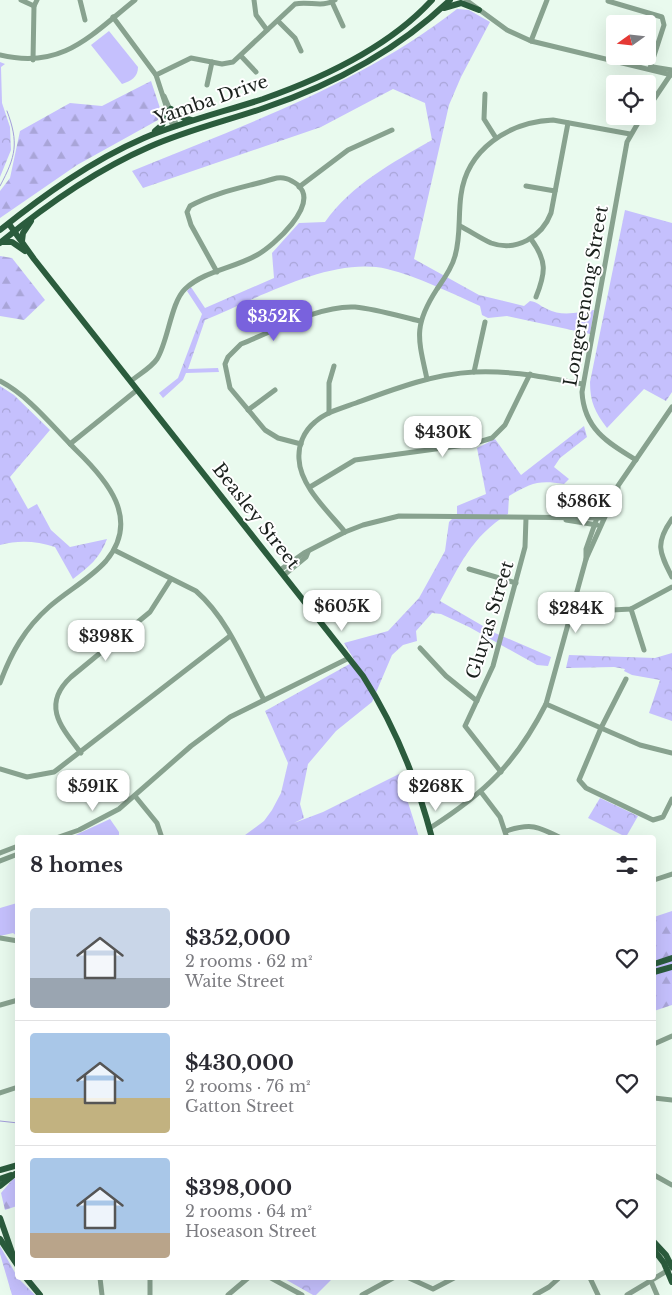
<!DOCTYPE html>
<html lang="en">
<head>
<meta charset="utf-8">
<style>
  body { margin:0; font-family:"Libre Baskerville",serif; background:#f2f2f3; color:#2b2b33; height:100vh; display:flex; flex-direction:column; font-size:19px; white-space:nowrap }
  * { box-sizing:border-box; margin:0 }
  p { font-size:16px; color:#7c7c81 }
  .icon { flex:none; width:28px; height:28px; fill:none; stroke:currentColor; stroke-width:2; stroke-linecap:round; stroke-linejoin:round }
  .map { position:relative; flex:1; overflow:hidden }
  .sheet { position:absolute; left:15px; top:835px; width:641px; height:445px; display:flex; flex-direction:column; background:#fff; border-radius:5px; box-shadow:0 5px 20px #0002 }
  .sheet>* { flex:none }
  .needle { width:32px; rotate:255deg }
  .controls { position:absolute; left:606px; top:15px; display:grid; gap:10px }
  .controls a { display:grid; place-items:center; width:50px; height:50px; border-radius:5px; background:#fff; box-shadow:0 5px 20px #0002; font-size:25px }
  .price { position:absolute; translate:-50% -42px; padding:0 11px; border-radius:10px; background:#fff; color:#222; font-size:16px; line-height:32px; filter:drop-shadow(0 1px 2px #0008) }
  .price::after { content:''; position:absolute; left:50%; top:30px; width:15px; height:11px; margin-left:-8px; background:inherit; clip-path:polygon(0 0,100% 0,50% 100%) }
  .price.on { background:#7962dd; color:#fff }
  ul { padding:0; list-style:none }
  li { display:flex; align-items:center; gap:15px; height:125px; padding:0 15px }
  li+li { border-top:1px solid #e1e1e2 }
  li span { display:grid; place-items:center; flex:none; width:140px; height:100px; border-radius:5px; color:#555 }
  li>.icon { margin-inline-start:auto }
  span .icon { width:60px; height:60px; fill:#fffc; stroke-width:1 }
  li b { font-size:21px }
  h2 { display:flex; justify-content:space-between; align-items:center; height:60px; padding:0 15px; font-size:21px }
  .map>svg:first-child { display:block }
</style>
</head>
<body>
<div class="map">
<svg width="672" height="1295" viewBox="0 0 672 1295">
  <defs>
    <pattern id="forest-firs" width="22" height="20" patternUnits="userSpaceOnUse" patternTransform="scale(1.25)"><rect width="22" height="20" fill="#c5c0fd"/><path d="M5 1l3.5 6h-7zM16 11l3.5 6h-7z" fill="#a9a5d8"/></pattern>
    <pattern id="park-crowns" width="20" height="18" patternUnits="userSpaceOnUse" patternTransform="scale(1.25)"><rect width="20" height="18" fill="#c5c0fd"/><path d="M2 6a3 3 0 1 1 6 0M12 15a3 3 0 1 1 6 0" fill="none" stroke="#a9a5d8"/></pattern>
  </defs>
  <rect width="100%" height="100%" fill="#e9faee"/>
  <!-- grass -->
  <g fill="#c5c0fd">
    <path d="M109,31L138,67C138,77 131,81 122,84L91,45Z"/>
    <polygon points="110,819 119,832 119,837 69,838"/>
    <polygon points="17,903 17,936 13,933 0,936 0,908"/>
  </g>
  <!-- forest -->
  <g fill="url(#forest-firs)">
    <polygon points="151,81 160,108 158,120 77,165 0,218 0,191 10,178 20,131 70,103 102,106"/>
    <polygon points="0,256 12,258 45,300 24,320 0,316"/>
    <polygon points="672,911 672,1005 654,1011 654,917"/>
    <polygon points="17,1178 17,1206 5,1210 1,1193 13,1179"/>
  </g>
  <!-- park -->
  <g fill="url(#park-crowns)">
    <path d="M457,9L469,10L490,22L461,77L449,105L414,259L479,295L524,306L530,301C538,302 540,306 547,309C562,317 579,312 594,310L590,334L507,316L488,318L482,315L480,306C451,293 419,277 387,269C331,256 257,299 205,320L188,369L218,368L219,372L186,373L183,380L163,398L159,393L178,378L202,314L187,291L191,287L205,308L274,278L272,253L299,223L325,222C352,184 392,163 432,140L425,103L393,89L321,127L143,188L132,171C244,125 361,84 457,9Z"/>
    <polygon points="0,62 5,64 1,67 2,103 10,127 11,150 0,177"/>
    <path d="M625,210L672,223V392L666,401L644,389L607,428C595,412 590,402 590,382Z"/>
    <path d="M0,386L14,395L50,430L10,477L28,509L37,504L51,530L70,547L107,539C100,558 89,567 73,579L55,547C36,541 19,540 0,545Z"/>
    <path d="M584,426L587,437L560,458L554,467L569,479L564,484C537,480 532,483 509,496L508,514C471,537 460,565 440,601L495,633L551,657L548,666L537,665L469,627L441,614L432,613L416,631L417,641L403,645L392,655L372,702L336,731L308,764L300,804L304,818L294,823L323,812L399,774L419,837L241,838L264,821L272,810L281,793L288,763L265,711L355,661L344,643L388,631L419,598L445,551L449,522L457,514V506L486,494L477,448L495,439L521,475Z"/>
    <polygon points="672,653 672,721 649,713 660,680 632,675 624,671 625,669 614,667 566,668 569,655 655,658"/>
    <polygon points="600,798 638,816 626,837 588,818"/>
    <polygon points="0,1246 18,1278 35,1295 12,1295 0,1254"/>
    <polygon points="283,1278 333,1278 316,1295 313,1295"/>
  </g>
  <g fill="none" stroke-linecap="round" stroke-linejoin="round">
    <!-- stream -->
    <g stroke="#a39edb" stroke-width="1">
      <path d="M0,186C16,156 19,143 7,111"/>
      <polyline points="0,1121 18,1123"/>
    </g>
    <!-- minor -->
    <g stroke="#88a28f" stroke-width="5">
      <polyline points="21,0 34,6"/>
      <polyline points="80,0 85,20"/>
      <polyline points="254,0 256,15 267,30"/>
      <polyline points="466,0 507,30 531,41 672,75"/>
      <polyline points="608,1 662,17 664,25 650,68"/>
      <polyline points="332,2 343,26"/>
      <polyline points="113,17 156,75 173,127"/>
      <polyline points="278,21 295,38 301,51"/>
      <polyline points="531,41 547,0"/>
      <path d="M0,55C62,70 90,36 135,0"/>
      <polyline points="241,56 256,72"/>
      <polyline points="33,60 34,6 37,0"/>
      <polyline points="653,67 672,70"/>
      <path d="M156,75L191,58L222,64L233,62L295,4C309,1 323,8 335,0"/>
      <polyline points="207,85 212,62"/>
      <polyline points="485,94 484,119 496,138"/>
      <polyline points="164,96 177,126"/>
      <polyline points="648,108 671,74"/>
      <polyline points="526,186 555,191"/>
      <polyline points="299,187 348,150 392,130"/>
      <path d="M460,226C470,231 480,238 491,243C516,252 542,237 551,213L568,123"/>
      <path d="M531,239C547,261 546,272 536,297"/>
      <polyline points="474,372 485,322"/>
      <path d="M427,379C418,338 413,326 437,289C444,279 452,268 455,256C461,236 458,215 461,195C467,149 509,122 553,120L630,134"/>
      <path d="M0,381C29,396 53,427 76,450C107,480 141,519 106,561C90,579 67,591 49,607C25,628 11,653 0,683"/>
      <path d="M131,381C139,374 151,368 157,359C168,342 171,302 185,289C204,271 234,268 257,255C273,246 320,205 298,185C290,179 283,176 273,179C246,187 215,192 190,206L187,212L191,225L217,272"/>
      <polyline points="248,410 275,390"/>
      <polyline points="329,413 329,383 334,366"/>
      <polyline points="70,444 137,390"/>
      <path d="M301,444L278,438L265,430L230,388L225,364L228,357L241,344C274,331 319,305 355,307C376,309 399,316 420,321"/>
      <path d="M636,460C608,443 584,429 582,392L627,142L642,116"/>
      <polyline points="310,487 355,460 472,444 492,438 505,425 530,374"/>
      <path d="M672,519C655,543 659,552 672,577"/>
      <polyline points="566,520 597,525"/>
      <path d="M345,532C328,511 300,486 299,459C298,445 304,431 315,422C326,412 342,408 356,403C394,389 433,374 474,372C511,370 547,378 583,384"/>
      <path d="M114,550L196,591C228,619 244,662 264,700"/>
      <polyline points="586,559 586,549 598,515 672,407"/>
      <polyline points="469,569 516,583"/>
      <polyline points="280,570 304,553 345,532 363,525 399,516 604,518"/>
      <polyline points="284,575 306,557 308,552"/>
      <polyline points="573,606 612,610 631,609 672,587"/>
      <polyline points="631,609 644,650"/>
      <polyline points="420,648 446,676 477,701"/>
      <polyline points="626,679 601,728 579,780 586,788 653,820 663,817 672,799"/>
      <polyline points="546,704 640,745 672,753"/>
      <path d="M81,753C61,727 41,705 71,677L150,612L171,579"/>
      <polyline points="0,769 27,777 54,772 230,636"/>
      <polyline points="501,772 465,726 493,666 525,547 526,518"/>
      <polyline points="481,792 500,817 507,838"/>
      <polyline points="135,796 157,823 162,838"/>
      <path d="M430,828C485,793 516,763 546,704L586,559L618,488"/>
      <path d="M506,831C531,823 537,826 561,838"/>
      <polyline points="56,838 79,830 119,809 191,746 230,717 349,658"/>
      <polyline points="0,853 18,846"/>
      <polyline points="0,861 18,854"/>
      <polyline points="654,880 672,874"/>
      <polyline points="0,938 18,941"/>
      <polyline points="0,1005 18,1000"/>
      <polyline points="654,1044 672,1036"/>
      <polyline points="0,1093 18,1087"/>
      <polyline points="654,1098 672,1100"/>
      <polyline points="654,1175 672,1185"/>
      <polyline points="100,1278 102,1295"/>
      <polyline points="150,1278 150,1295"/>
      <polyline points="271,1278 302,1295"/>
      <polyline points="409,1278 433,1289 454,1278"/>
      <polyline points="590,1278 598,1295"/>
      <polyline points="651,1281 657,1295"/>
      <polyline points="228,1295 248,1278"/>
      <polyline points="362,1295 393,1278"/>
      <polyline points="535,1295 549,1287 559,1278"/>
      <polyline points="627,1295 670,1269"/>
    </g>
    <!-- major -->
    <g stroke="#2b5c3d" stroke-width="6">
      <polyline points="444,8 461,3 479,10"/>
      <polyline points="171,109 184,118 191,120"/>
      <polyline points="155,131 162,125 167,111"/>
      <path d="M9,224L34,259L363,676C395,726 417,781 432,838"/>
      <path d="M0,230C44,195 91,161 144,138C182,122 223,112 263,99C323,78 389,47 432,0"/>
      <polyline points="22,241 23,233 31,221"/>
      <polyline points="2,242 12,242 25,251"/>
      <path d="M0,243C46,205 94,171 149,147C187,130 226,121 264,108C332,85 398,50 450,0"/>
      <polyline points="654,964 672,958"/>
      <polyline points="654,972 672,967"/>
      <polyline points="0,1170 18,1165"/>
      <polyline points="0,1179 11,1175"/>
      <polyline points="0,1186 15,1174"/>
      <polyline points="0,1218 15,1261"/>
      <polyline points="0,1239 18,1266"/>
      <polyline points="654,1242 666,1255 672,1267"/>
      <polyline points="654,1250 664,1263 672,1282"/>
      <polyline points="26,1278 40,1295"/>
    </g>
  </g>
  <g text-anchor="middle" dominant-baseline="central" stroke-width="4" stroke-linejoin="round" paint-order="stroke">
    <!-- street labels -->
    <g font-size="18" fill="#1a201c" stroke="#fff">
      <text transform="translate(211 100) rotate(-19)">Yamba Drive</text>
      <text transform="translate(586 296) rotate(-80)">Longerenong Street</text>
      <text transform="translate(256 516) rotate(52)">Beasley Street</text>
      <text transform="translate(490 620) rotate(-73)">Gluyas Street</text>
    </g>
  </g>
</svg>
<div class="controls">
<a><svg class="needle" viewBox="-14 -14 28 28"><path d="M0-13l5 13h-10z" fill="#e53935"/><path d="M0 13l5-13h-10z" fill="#7c7c81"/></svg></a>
<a><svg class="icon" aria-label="locate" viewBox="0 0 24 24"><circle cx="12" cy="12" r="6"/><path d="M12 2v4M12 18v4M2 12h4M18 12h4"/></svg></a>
</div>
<b class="price on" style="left:274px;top:342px">$352K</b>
<b class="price" style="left:443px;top:458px">$430K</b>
<b class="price" style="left:584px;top:527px">$586K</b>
<b class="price" style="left:342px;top:632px">$605K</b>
<b class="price" style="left:576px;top:634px">$284K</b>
<b class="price" style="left:106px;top:662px">$398K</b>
<b class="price" style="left:93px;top:812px">$591K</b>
<b class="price" style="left:436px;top:812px">$268K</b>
<section class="sheet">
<h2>8 homes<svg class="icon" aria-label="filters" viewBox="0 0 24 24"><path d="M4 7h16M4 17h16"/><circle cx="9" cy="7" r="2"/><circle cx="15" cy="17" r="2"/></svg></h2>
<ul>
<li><span style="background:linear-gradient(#c9d6e8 70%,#9aa5b1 0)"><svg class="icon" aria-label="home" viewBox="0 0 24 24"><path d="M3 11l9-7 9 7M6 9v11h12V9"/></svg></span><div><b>$352,000</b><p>2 rooms · 62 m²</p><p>Waite Street</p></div><svg class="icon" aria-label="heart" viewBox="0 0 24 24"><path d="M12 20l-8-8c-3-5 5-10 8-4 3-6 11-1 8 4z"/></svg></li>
<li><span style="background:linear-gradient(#a9c7e8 65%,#c2b280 0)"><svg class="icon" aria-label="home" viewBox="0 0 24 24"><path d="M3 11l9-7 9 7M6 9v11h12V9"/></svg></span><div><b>$430,000</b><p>2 rooms · 76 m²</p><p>Gatton Street</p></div><svg class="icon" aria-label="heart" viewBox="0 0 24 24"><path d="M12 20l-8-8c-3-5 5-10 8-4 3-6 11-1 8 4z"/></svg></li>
<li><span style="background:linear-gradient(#a9c7e8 75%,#b9a48a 0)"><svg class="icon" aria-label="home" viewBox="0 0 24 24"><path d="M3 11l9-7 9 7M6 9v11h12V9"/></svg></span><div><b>$398,000</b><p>2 rooms · 64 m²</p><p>Hoseason Street</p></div><svg class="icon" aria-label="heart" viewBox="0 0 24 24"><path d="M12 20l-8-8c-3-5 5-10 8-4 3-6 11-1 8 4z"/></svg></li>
</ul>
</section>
</div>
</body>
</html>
